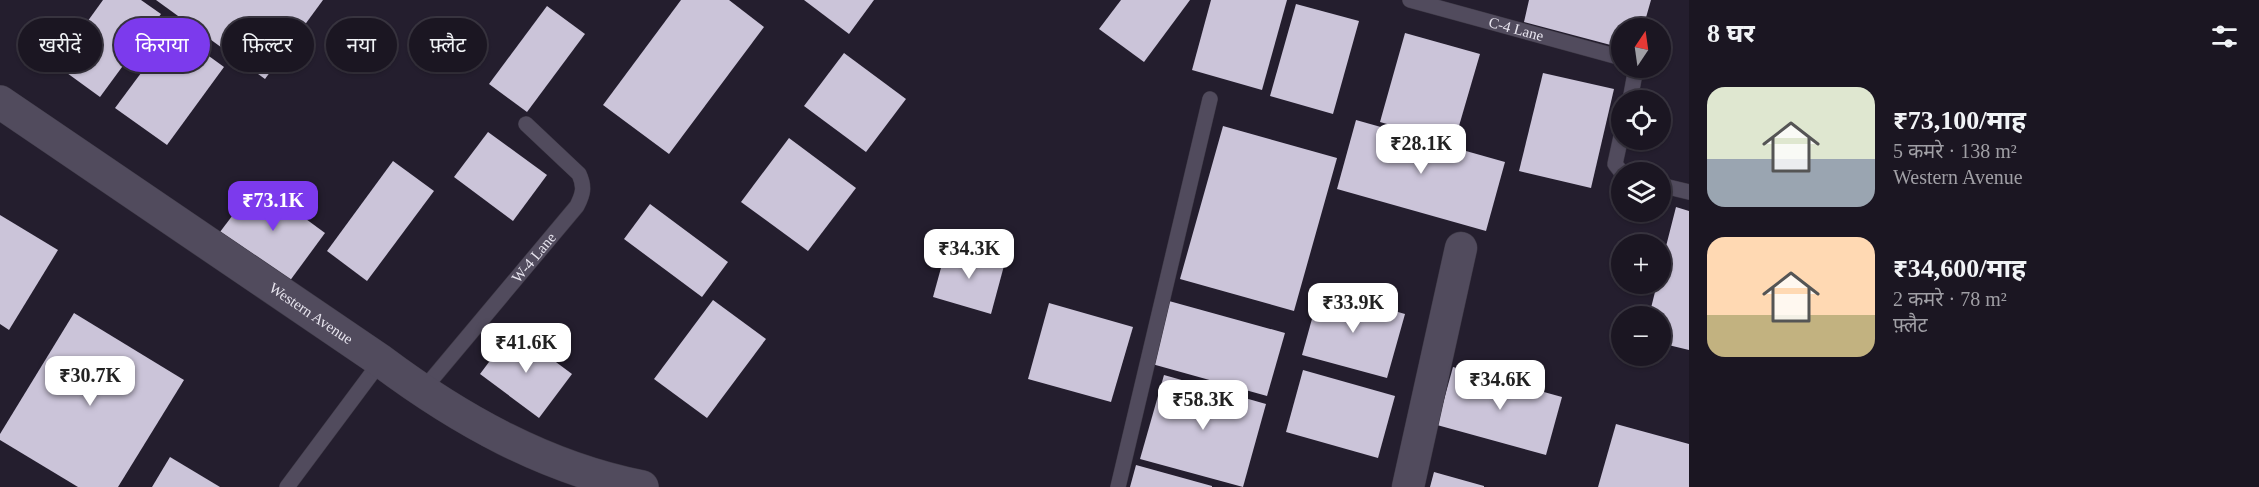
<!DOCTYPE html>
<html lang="hi">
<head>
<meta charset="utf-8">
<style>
  body { margin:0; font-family:"Times New Roman","Noto Sans Devanagari",serif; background:#241f2a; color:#f1f3f6; height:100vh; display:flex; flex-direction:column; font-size:22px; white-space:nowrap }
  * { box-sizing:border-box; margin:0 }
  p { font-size:20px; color:#a09fa5 }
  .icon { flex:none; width:33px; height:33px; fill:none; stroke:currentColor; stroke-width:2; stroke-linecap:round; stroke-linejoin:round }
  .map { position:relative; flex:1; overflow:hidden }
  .side { display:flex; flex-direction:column; background:#1b1622; width:570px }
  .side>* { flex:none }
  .top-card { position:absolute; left:18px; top:18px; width:570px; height:54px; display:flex; gap:12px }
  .needle { width:39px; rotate:13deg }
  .tools { position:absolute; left:1611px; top:18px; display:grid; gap:12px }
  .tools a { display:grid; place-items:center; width:60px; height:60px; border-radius:50%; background:#1b1622; box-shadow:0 2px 4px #0004,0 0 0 2px #393540; font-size:30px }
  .price { position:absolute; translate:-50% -51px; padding:0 14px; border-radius:12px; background:#fff; color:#222; font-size:20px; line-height:39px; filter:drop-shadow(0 2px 3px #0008) }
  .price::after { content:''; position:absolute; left:50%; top:36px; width:18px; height:14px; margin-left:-9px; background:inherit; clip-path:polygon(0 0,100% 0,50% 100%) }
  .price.on { background:#7c3aed; color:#fff }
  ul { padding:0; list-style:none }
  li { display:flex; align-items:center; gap:18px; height:150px; padding:0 18px }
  li span { display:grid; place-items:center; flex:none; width:168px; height:120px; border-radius:18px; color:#555 }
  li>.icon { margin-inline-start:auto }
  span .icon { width:72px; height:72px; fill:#fffc; stroke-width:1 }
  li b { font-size:26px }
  h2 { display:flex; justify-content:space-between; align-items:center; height:72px; padding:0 18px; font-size:26px }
  .tag { padding:0 21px; border-radius:27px; background:#1b1622; box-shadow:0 2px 4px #0004,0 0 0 2px #393540; font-size:21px; line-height:54px }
  .tag.on { background:#7c3aed; color:#fff }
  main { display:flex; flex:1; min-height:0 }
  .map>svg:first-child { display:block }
</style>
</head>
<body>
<main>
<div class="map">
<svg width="1689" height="487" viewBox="0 0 1689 487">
  <rect width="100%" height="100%" fill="#241e2e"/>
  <!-- building -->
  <g fill="#cbc4d9">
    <polygon points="103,0 141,0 161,14 100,97 56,65"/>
    <polygon points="156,0 323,0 265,79"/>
    <polygon points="681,0 729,0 764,27 669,154 603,105"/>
    <polygon points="804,0 874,0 849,34"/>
    <polygon points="1121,0 1190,0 1144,62 1099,29"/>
    <polygon points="1211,0 1287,0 1262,90 1192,70"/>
    <polygon points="1529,0 1651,0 1643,28 1622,28 1622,48 1524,22"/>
    <polygon points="1296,4 1359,21 1333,114 1270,96"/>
    <polygon points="547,6 585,34 527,112 489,84"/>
    <polygon points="173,30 224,67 167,145 115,108"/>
    <polygon points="1405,33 1480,54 1454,143 1380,122"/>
    <polygon points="844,53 906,99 866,152 804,106"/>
    <polygon points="1543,73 1614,89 1591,188 1519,171"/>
    <polygon points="1356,120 1505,162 1486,231 1337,189"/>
    <polygon points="1223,126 1337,158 1294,311 1180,279"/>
    <polygon points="488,132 547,175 513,221 454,177"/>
    <polygon points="789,138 856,188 808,251 741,202"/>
    <polygon points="393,161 434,191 367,281 327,251"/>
    <polygon points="257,183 325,233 289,282 220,232"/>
    <polygon points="650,204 728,262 702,297 624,239"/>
    <polygon points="1676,207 1689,211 1689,350 1660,343 1660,316 1649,316 1657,284 1660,284 1660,270"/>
    <polygon points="0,215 58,250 9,330 0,324"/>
    <polygon points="947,246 1005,262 991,314 933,297"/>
    <polygon points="1320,290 1405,314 1387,378 1302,355"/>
    <polygon points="713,300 766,339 707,418 654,379"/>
    <polygon points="1169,301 1285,333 1267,396 1152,364"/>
    <polygon points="1049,303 1133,327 1111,402 1028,379"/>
    <polygon points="74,313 184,380 118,487 78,487 0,440 0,434"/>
    <polygon points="513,330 572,374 539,418 480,374"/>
    <polygon points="1453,367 1562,397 1546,455 1437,425"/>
    <polygon points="1303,370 1395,396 1378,458 1286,432"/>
    <polygon points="1164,375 1266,404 1243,487 1140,459"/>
    <polygon points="1616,424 1689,444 1689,487 1598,487"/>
    <polygon points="170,457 220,487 152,487"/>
    <polygon points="1136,465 1212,486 1212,487 1130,487"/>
    <polygon points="1434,472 1484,486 1484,487 1430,487"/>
  </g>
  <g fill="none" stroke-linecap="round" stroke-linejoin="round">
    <!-- service casing -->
    <g stroke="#3e3946" stroke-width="16">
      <g id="service">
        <path id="s1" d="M1410,0L1622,58"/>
        <polyline points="1630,100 1636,68"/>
        <polyline points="1622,132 1615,164 1622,173"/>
        <polyline points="1660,185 1689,192"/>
        <path id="s2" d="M422,391L577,206C583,194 585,187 579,174L526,124"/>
        <polyline points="287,487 381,361"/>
        <polyline points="1118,487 1210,99"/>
      </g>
    </g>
    <!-- minor casing -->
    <g stroke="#3e3946" stroke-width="33">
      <polyline id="minor" points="1408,487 1461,248"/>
    </g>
    <!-- tertiary casing -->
    <g stroke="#3e3946" stroke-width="34">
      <g id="tertiary">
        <path id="s3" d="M0,102L381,361C460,420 546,468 642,487"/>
      </g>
    </g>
    <!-- service -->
    <use href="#service" stroke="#514b5d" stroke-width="15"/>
    <!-- minor -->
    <use href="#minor" stroke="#514b5d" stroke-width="32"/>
    <!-- tertiary -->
    <use href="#tertiary" stroke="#514b5d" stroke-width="33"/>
  </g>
  <g text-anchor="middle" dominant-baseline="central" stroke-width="6" stroke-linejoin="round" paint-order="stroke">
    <!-- street labels -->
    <g font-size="15" fill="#e8e5ef" stroke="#1b1524">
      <text stroke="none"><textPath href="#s1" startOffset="110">C-4 Lane</textPath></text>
      <text stroke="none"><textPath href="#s2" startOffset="174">W-4 Lane</textPath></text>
      <text stroke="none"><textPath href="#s3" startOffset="376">Western Avenue</textPath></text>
    </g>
  </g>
</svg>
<div class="tools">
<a><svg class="needle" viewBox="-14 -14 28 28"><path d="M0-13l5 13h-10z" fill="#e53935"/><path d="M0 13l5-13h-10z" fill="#a09fa5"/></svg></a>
<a><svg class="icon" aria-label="locate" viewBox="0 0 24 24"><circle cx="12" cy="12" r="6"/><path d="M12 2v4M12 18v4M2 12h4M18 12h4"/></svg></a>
<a><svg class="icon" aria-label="layers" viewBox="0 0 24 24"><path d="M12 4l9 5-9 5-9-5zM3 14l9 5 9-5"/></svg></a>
<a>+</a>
<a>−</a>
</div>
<b class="price" style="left:1421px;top:175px">₹28.1K</b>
<b class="price on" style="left:273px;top:232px">₹73.1K</b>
<b class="price" style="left:969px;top:280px">₹34.3K</b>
<b class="price" style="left:1353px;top:334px">₹33.9K</b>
<b class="price" style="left:526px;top:374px">₹41.6K</b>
<b class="price" style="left:90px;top:407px">₹30.7K</b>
<b class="price" style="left:1500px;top:411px">₹34.6K</b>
<b class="price" style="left:1203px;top:431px">₹58.3K</b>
<div class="top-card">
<a class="tag">खरीदें</a>
<a class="tag on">किराया</a>
<a class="tag">फ़िल्टर</a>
<a class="tag">नया</a>
<a class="tag">फ़्लैट</a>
</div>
</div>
<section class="side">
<h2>8 घर<svg class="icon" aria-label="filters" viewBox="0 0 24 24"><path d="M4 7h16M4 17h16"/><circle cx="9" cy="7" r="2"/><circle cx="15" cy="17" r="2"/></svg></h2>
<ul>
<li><span style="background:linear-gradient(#dfe7d0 60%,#9aa5b1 0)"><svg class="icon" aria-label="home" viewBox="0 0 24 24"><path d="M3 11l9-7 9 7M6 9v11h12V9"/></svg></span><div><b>₹73,100/माह</b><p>5 कमरे · 138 m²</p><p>Western Avenue</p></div></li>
<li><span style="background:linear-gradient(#ffd9b3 65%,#c2b280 0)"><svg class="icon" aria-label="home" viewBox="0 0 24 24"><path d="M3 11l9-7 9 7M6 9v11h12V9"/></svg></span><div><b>₹34,600/माह</b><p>2 कमरे · 78 m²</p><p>फ़्लैट</p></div></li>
</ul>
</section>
</main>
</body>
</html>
